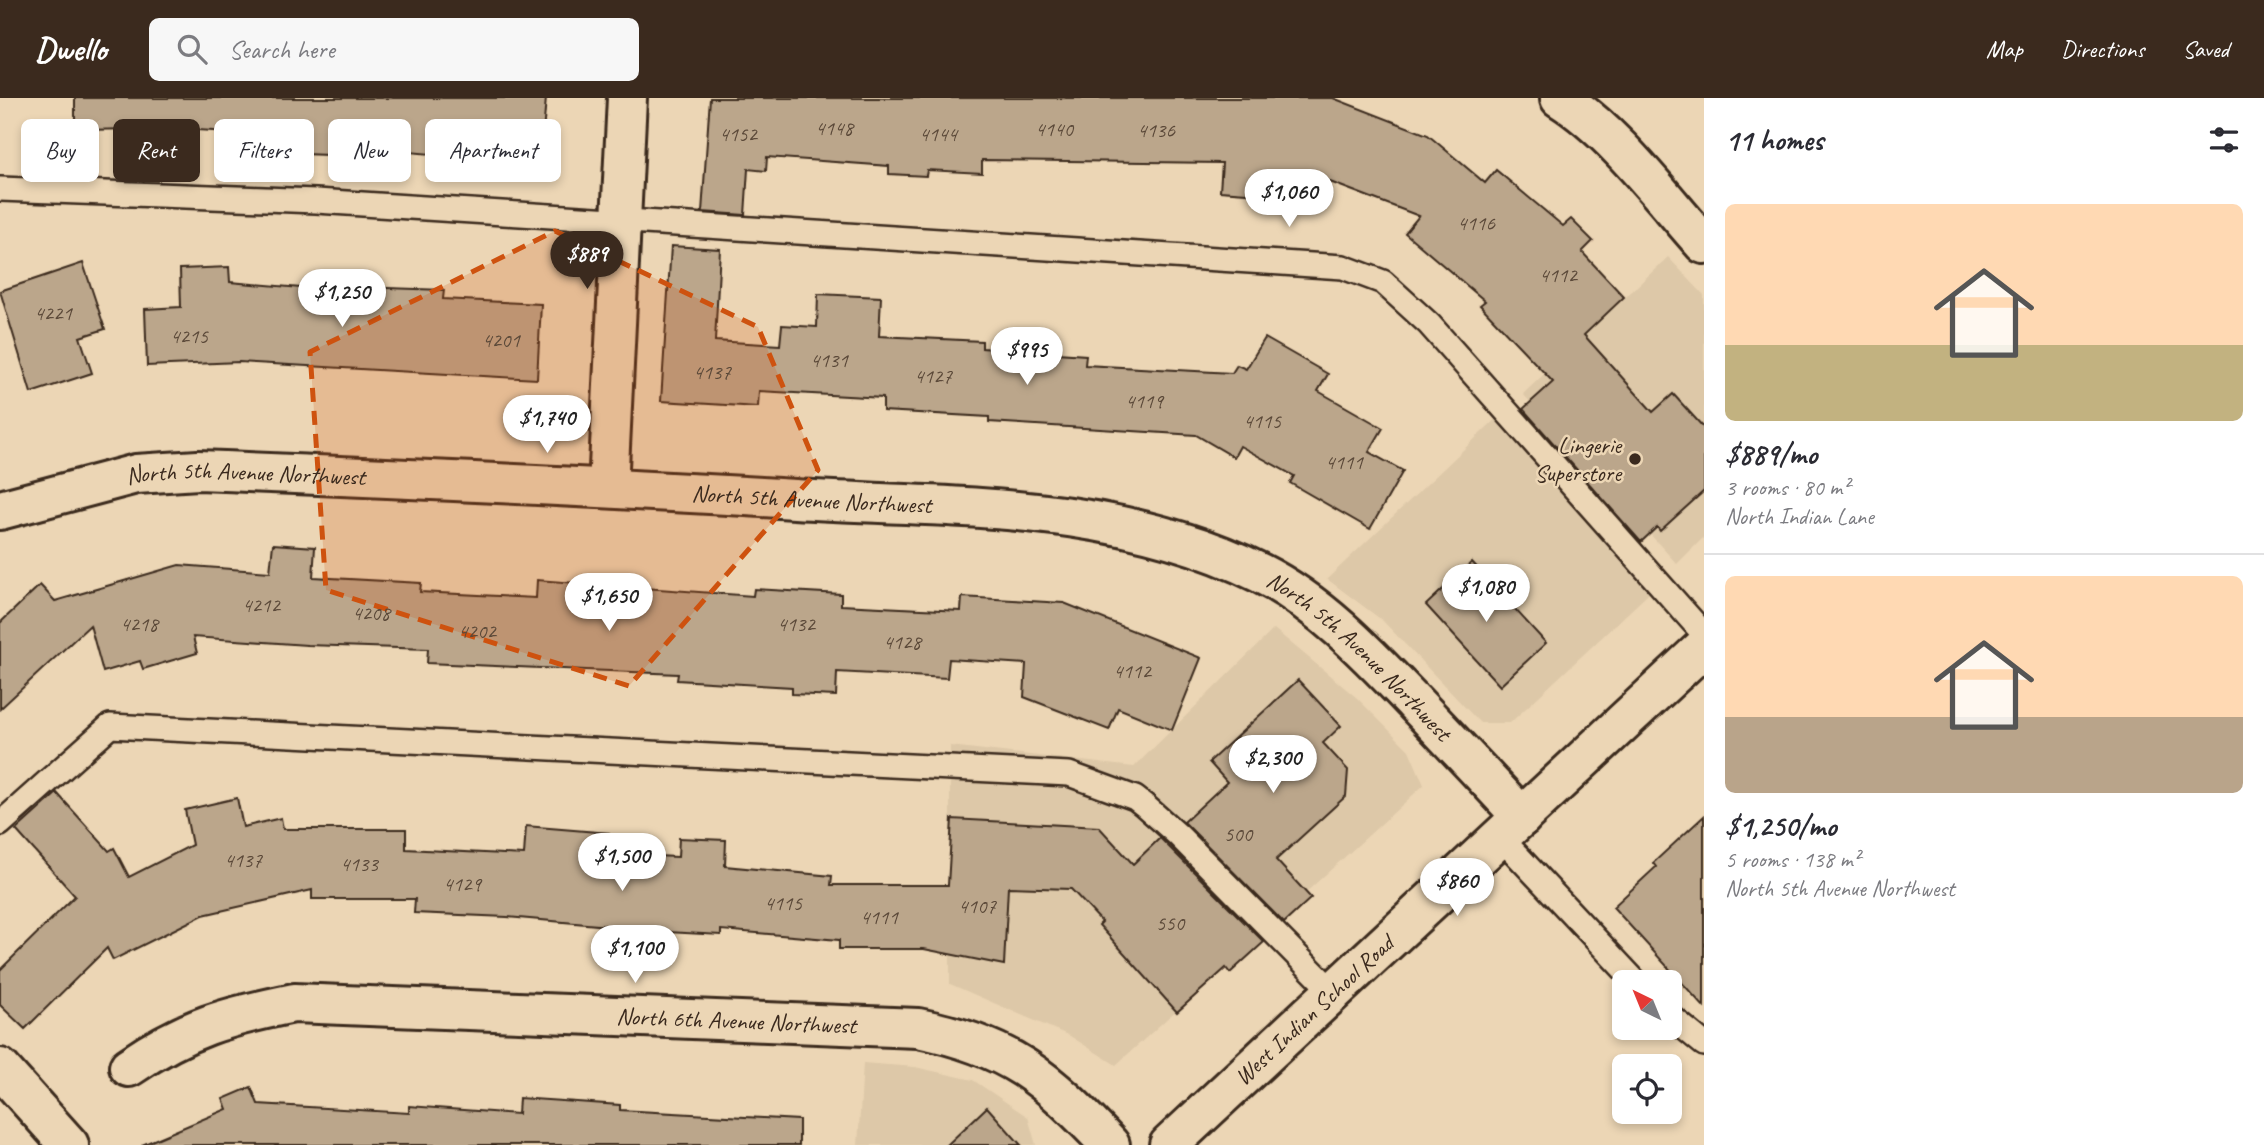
<!DOCTYPE html>
<html lang="en">
<head>
<meta charset="utf-8">
<style>
  body { margin:0; font-family:Caveat,sans-serif; background:#f7f7f7; color:#2b2b33; height:100vh; display:flex; flex-direction:column; font-size:26px; white-space:nowrap }
  * { box-sizing:border-box; margin:0 }
  p { font-size:23px; color:#7c7c81 }
  .icon { flex:none; width:38px; height:38px; fill:none; stroke:currentColor; stroke-width:2; stroke-linecap:round; stroke-linejoin:round }
  .map { position:relative; flex:1; overflow:hidden }
  .drawer { display:flex; flex-direction:column; background:#fff; width:560px }
  .drawer>* { flex:none }
  .top-card { position:absolute; left:21px; top:21px; width:665px; height:63px; display:flex; gap:14px }
  .needle { width:46px; rotate:317deg }
  .buttons { position:absolute; left:1612px; top:872px; display:grid; gap:14px }
  .buttons a { display:grid; place-items:center; width:70px; height:70px; border-radius:10px; background:#fff; box-shadow:0 4px 10px #0003; font-size:35px }
  .price { position:absolute; translate:-50% -60px; padding:0 16px; border-radius:24px; background:#fff; color:#222; font-size:23px; line-height:46px; filter:drop-shadow(0 2px 4px #0008) }
  .price::after { content:''; position:absolute; left:50%; top:42px; width:21px; height:16px; margin-left:-10px; background:inherit; clip-path:polygon(0 0,100% 0,50% 100%) }
  .price.selected { background:#3b2a1e; color:#fff }
  ul { padding:0; list-style:none }
  li { display:grid; align-content:center; gap:14px; height:371px; padding:0 21px }
  li+li { border-top:2px solid #e1e1e2 }
  li span { display:grid; place-items:center; height:217px; border-radius:10px; color:#555 }
  li>.icon { margin-inline-start:auto }
  span .icon { width:126px; height:126px; fill:#fffc; stroke-width:1 }
  li b { font-size:30px }
  h2 { display:flex; justify-content:space-between; align-items:center; height:84px; padding:0 21px; font-size:30px }
  .tag { padding:0 24px; border-radius:10px; background:#fff; box-shadow:0 4px 10px #0003; font-size:24px; line-height:63px }
  .tag.selected { background:#3b2a1e; color:#fff }
  header { display:flex; align-items:center; gap:42px; box-sizing:border-box; height:98px; padding:0 35px; background:#3b2a1e; color:#fff }
  header strong { font-size:33px }
  nav { display:flex; gap:38px; margin-inline-start:auto; font-size:24px }
  .search { width:490px; height:63px; background:#f7f7f7; display:flex; align-items:center; gap:18px; box-sizing:border-box; padding:0 24px; border-radius:10px; color:#7c7c81; font-size:26px }
  main { display:flex; flex:1; min-height:0 }
  .map>svg:first-child { display:block }
</style>
</head>
<body>
<header>
<strong>Dwello</strong>
<div class="search"><svg class="icon" aria-label="search" viewBox="0 0 24 24"><circle cx="10" cy="10" r="6"/><path d="M15 15l6 6"/></svg>Search here</div>
<nav><a>Map</a><a>Directions</a><a>Saved</a></nav>
</header>
<main>
<div class="map">
<svg width="1704" height="1047" viewBox="0 0 1704 1047">
  <rect width="100%" height="100%" fill="#ecd6b5"/>
  <filter id="ink" filterUnits="userSpaceOnUse"><feTurbulence type="fractalNoise" baseFrequency=".0143" numOctaves="2"/><feDisplacementMap in="SourceGraphic" scale="14" xChannelSelector="R" yChannelSelector="G"/><feConvolveMatrix kernelMatrix="1 2 1 2 8 2 1 2 1" color-interpolation-filters="sRGB"/></filter>
  <g filter="url(#ink)">
    <!-- built -->
    <g fill="#ddc8a8">
      <polygon points="1668,159 1704,197 1704,439 1677,466 1523,296"/>
      <polygon points="1501,316 1661,484 1510,625 1480,625 1383,523 1327,481"/>
      <polygon points="1274,531 1357,600 1409,652 1424,687 1116,967 1070,938 950,886 950,648 1134,669"/>
      <polygon points="863,965 915,969 973,982 1028,1019 1036,1047 858,1047"/>
    </g>
    <!-- building -->
    <g fill="#bba68b" stroke="#3b2a1e" stroke-width="2">
      <polygon points="75,0 546,0 542,47 455,42 453,58 354,49 354,58 303,56 303,41 260,39 260,36 134,28 134,31 84,32 84,25 75,25"/>
      <polygon points="710,0 1333,0 1428,37 1485,85 1496,72 1563,128 1571,121 1593,143 1582,154 1624,199 1584,237 1653,314 1673,296 1704,330 1704,393 1660,433 1657,429 1641,444 1523,311 1553,284 1480,207 1485,203 1405,135 1419,118 1301,73 1299,99 1220,93 1222,65 982,62 982,75 927,72 926,78 889,76 889,68 767,59 766,73 748,71 745,117 702,114"/>
      <polygon points="671,148 720,151 715,243 780,247 782,227 817,229 818,196 881,199 879,238 982,243 982,250 1086,257 1085,267 1232,275 1237,267 1246,271 1265,240 1328,276 1318,293 1383,330 1369,354 1403,373 1370,431 1290,385 1294,378 1240,348 1234,359 1196,337 989,324 989,319 883,313 883,300 759,293 758,309 661,303"/>
      <polygon points="83,165 105,231 80,239 92,275 31,295 0,193"/>
      <polygon points="229,169 230,184 359,195 359,189 444,192 443,201 541,206 537,281 239,264 147,268 145,211 181,209 180,171"/>
      <polygon points="273,446 315,449 313,479 421,485 420,494 536,500 537,482 753,498 754,491 841,496 841,507 961,513 962,499 1064,505 1201,560 1172,632 1118,610 1109,632 1024,599 1026,566 949,561 947,580 837,574 836,598 792,596 792,589 677,582 678,576 427,565 428,551 307,547 193,539 197,555 143,571 140,563 103,574 90,527 0,611 0,525 40,487 55,503 179,467 270,474"/>
      <polygon points="1472,464 1546,545 1500,588 1426,507"/>
      <polygon points="1298,582 1341,628 1323,645 1348,672 1346,698 1276,762 1311,800 1284,825 1184,724 1227,684 1209,664"/>
      <polygon points="57,695 109,753 114,750 129,779 192,747 185,712 237,700 243,729 281,720 283,731 406,731 406,751 524,757 526,728 609,735 607,756 678,759 679,740 726,742 725,768 832,778 831,787 948,787 952,721 1099,729 1133,766 1160,740 1264,844 1230,875 1226,870 1177,914 1099,827 1102,824 1071,791 1008,789 1004,867 924,851 839,851 839,842 721,832 721,837 631,832 631,830 507,819 414,815 415,801 312,801 312,792 203,817 113,862 107,850 25,931 0,907 0,872 75,798 16,732"/>
      <polygon points="1704,718 1704,909 1613,809 1656,769 1653,765"/>
      <polygon points="251,989 258,1006 409,1015 409,1008 518,1016 519,1000 620,1007 620,1012 799,1022 799,1047 142,1047 227,1011 223,1001"/>
      <polygon points="987,1009 1021,1047 947,1047"/>
    </g>
    <g fill="none" stroke-linecap="round" stroke-linejoin="round">
      <!-- service casing -->
      <g stroke="#3b2a1e" stroke-width="28">
        <g id="service">
          <polyline points="0,91 316,103 1343,169 1383,184 1429,226 1704,536"/>
          <polyline points="0,726 110,628 1069,676 1135,700 1144,707 1178,737 1334,895"/>
          <polyline points="1500,739 1636,884"/>
          <polyline points="1670,918 1704,946"/>
        </g>
      </g>
      <!-- minor casing -->
      <g stroke="#3b2a1e" stroke-width="44">
        <g id="minor">
          <path d="M1560,0C1614,34 1661,98 1704,146"/>
          <polyline points="608,390 627,0"/>
          <path id="s1" d="M0,412L136,376L198,372C397,380 596,389 795,401C951,410 1116,403 1260,475C1320,505 1368,556 1414,604C1450,642 1486,680 1522,719"/>
          <path id="s2" d="M129,969C187,929 226,919 294,905L918,930C1010,948 1047,980 1110,1047"/>
          <polyline points="0,970 69,1047"/>
        </g>
      </g>
      <!-- secondary casing -->
      <g stroke="#3b2a1e" stroke-width="44">
        <g id="secondary">
          <path id="s3" d="M1169,1047L1704,549"/>
        </g>
      </g>
      <!-- service -->
      <use href="#service" stroke="#ecd6b5" stroke-width="23"/>
      <!-- minor -->
      <use href="#minor" stroke="#ecd6b5" stroke-width="38"/>
      <!-- secondary -->
      <use href="#secondary" stroke="#ecd6b5" stroke-width="38"/>
    </g>
  </g>
  <!-- marked area -->
  <path fill="#ce520f" fill-opacity="0.2" stroke="#ce520f" stroke-width="5" stroke-dasharray="14 9" stroke-linejoin="round" d="M555,133L758,229L818,372L629,588L326,492L310,254Z"/>
  <!-- markers -->
  <circle fill="#3b2a1e" stroke="#ecd6b5" stroke-width="2.5" cx="1635" cy="361" r="7"/>
  <g text-anchor="middle" dominant-baseline="central" stroke-width="5" stroke-linejoin="round" paint-order="stroke">
    <!-- number labels -->
    <g font-size="21" fill="#5b4939">
      <text x="834" y="30">4148</text>
      <text x="1054" y="31">4140</text>
      <text x="1156" y="32">4136</text>
      <text x="738" y="36">4152</text>
      <text x="938" y="36">4144</text>
      <text x="1476" y="125">4116</text>
      <text x="1558" y="177">4112</text>
      <text x="53" y="215">4221</text>
      <text x="189" y="238">4215</text>
      <text x="501" y="242">4201</text>
      <text x="829" y="262">4131</text>
      <text x="712" y="274">4137</text>
      <text x="933" y="278">4127</text>
      <text x="1144" y="303">4119</text>
      <text x="1262" y="323">4115</text>
      <text x="1344" y="364">4111</text>
      <text x="261" y="507">4212</text>
      <text x="371" y="515">4208</text>
      <text x="139" y="526">4218</text>
      <text x="796" y="526">4132</text>
      <text x="477" y="533">4202</text>
      <text x="902" y="544">4128</text>
      <text x="1132" y="573">4112</text>
      <text x="1238" y="736">500</text>
      <text x="243" y="762">4137</text>
      <text x="359" y="766">4133</text>
      <text x="462" y="786">4129</text>
      <text x="783" y="805">4115</text>
      <text x="977" y="808">4107</text>
      <text x="879" y="819">4111</text>
      <text x="1170" y="825">550</text>
    </g>
    <!-- poi labels -->
    <g font-size="24" fill="#3b2a1e" stroke="#ecd6b5" text-anchor="end">
      <text x="1621" y="347">Lingerie<tspan x="1621" dy="28">Superstore</tspan></text>
    </g>
    <!-- street labels -->
    <g font-size="24" fill="#3b2a1e" stroke="#ecd6b5">
      <text stroke="none"><textPath href="#s1" startOffset="250">North 5th Avenue Northwest</textPath></text>
      <text stroke="none"><textPath href="#s1" startOffset="817">North 5th Avenue Northwest</textPath></text>
      <text stroke="none"><textPath href="#s1" startOffset="1405">North 5th Avenue Northwest</textPath></text>
      <text stroke="none"><textPath href="#s3" startOffset="198">West Indian School Road</textPath></text>
      <text stroke="none"><textPath href="#s2" startOffset="621">North 6th Avenue Northwest</textPath></text>
    </g>
  </g>
</svg>
<div class="buttons">
<a><svg class="needle" viewBox="-14 -14 28 28"><path d="M0-13l5 13h-10z" fill="#e53935"/><path d="M0 13l5-13h-10z" fill="#7c7c81"/></svg></a>
<a><svg class="icon" aria-label="locate" viewBox="0 0 24 24"><circle cx="12" cy="12" r="6"/><path d="M12 2v4M12 18v4M2 12h4M18 12h4"/></svg></a>
</div>
<b class="price" style="left:1289px;top:131px">$1,060</b>
<b class="price selected" style="left:587px;top:193px">$889</b>
<b class="price" style="left:342px;top:231px">$1,250</b>
<b class="price" style="left:1027px;top:289px">$995</b>
<b class="price" style="left:547px;top:357px">$1,740</b>
<b class="price" style="left:1486px;top:526px">$1,080</b>
<b class="price" style="left:609px;top:535px">$1,650</b>
<b class="price" style="left:1273px;top:697px">$2,300</b>
<b class="price" style="left:622px;top:795px">$1,500</b>
<b class="price" style="left:1457px;top:820px">$860</b>
<b class="price" style="left:635px;top:887px">$1,100</b>
<div class="top-card">
<a class="tag">Buy</a>
<a class="tag selected">Rent</a>
<a class="tag">Filters</a>
<a class="tag">New</a>
<a class="tag">Apartment</a>
</div>
</div>
<section class="drawer">
<h2>11 homes<svg class="icon" aria-label="filters" viewBox="0 0 24 24"><path d="M4 7h16M4 17h16"/><circle cx="9" cy="7" r="2"/><circle cx="15" cy="17" r="2"/></svg></h2>
<ul>
<li><span style="background:linear-gradient(#ffd9b3 65%,#c2b280 0)"><svg class="icon" aria-label="home" viewBox="0 0 24 24"><path d="M3 11l9-7 9 7M6 9v11h12V9"/></svg></span><div><b>$889/mo</b><p>3 rooms · 80 m²</p><p>North Indian Lane</p></div></li>
<li><span style="background:linear-gradient(#ffd9b3 65%,#b9a48a 0)"><svg class="icon" aria-label="home" viewBox="0 0 24 24"><path d="M3 11l9-7 9 7M6 9v11h12V9"/></svg></span><div><b>$1,250/mo</b><p>5 rooms · 138 m²</p><p>North 5th Avenue Northwest</p></div></li>
</ul>
</section>
</main>
</body>
</html>
